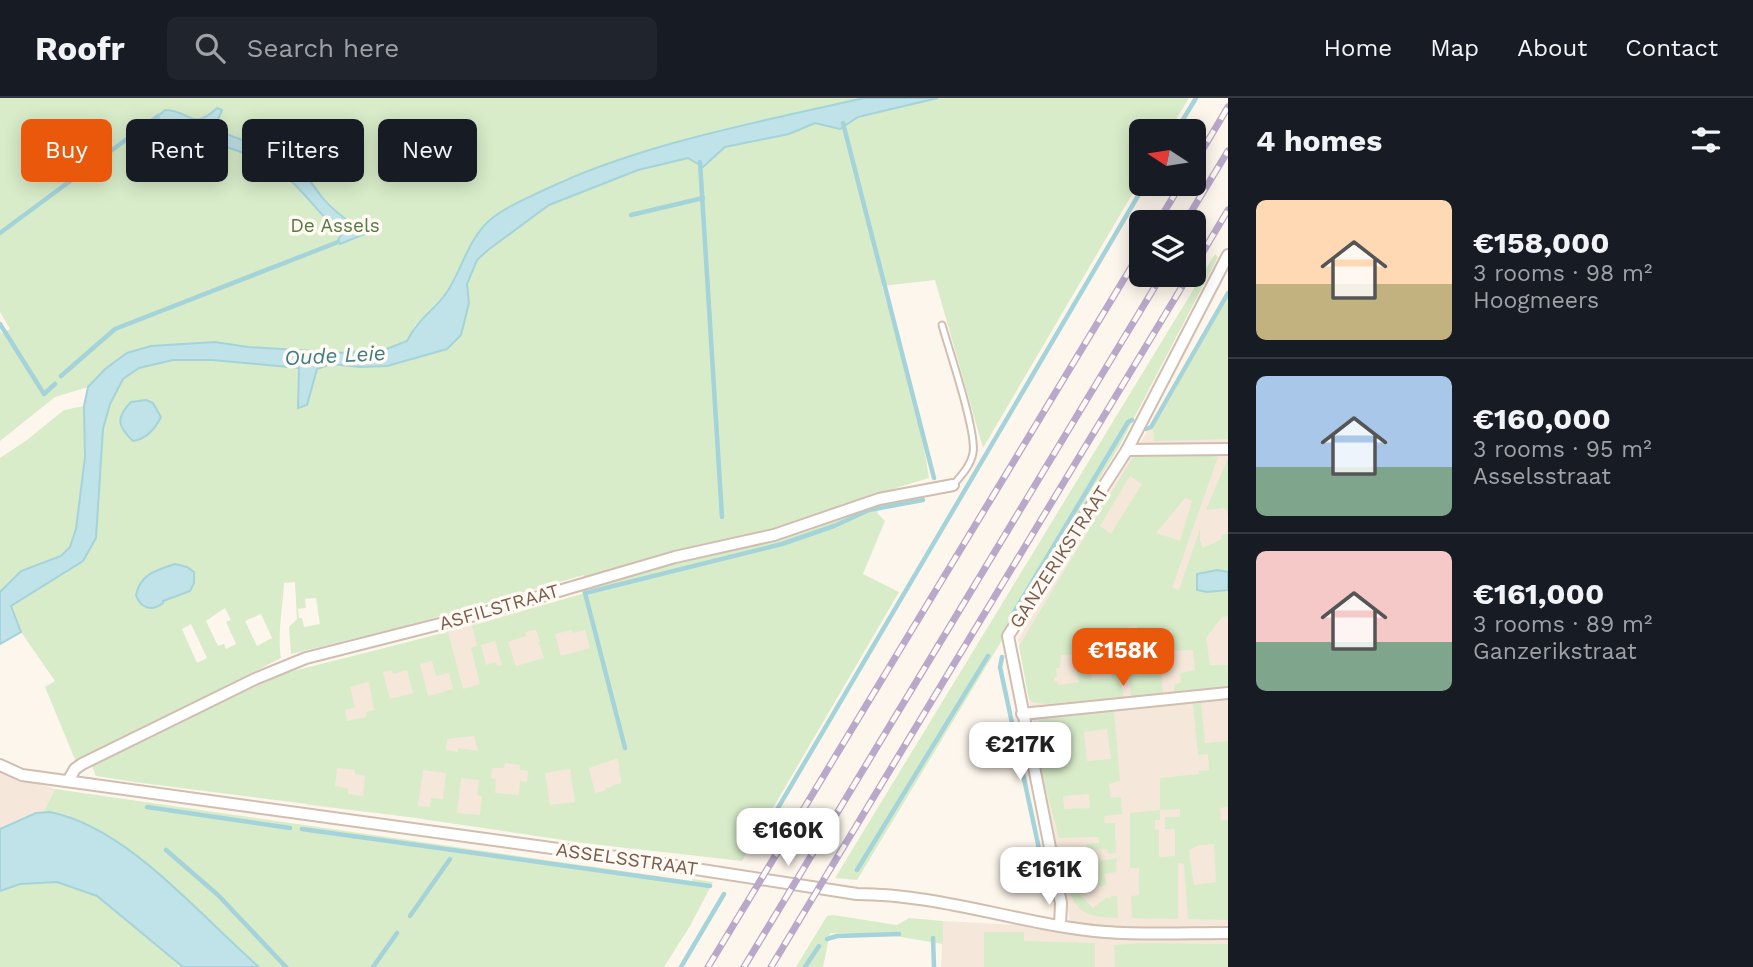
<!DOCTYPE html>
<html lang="en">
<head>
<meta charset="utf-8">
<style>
  body { margin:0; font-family:"Work Sans",sans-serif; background:#20242c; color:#f1f3f6; height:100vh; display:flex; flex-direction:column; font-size:26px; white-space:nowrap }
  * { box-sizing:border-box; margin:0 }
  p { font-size:23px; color:#9ea1a6 }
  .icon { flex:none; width:38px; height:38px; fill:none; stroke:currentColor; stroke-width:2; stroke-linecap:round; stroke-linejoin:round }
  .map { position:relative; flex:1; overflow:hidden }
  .sheet { display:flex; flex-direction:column; background:#171b24; width:525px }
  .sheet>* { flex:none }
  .banner { position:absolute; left:21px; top:21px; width:665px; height:63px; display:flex; gap:14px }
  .needle { width:46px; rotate:282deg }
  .controls { position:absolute; left:1129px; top:21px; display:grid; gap:14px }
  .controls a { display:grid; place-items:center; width:77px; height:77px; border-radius:10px; background:#171b24; box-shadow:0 4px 18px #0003; font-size:35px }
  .price { position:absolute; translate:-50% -60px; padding:0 16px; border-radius:14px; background:#fff; color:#222; font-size:23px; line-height:46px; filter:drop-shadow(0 2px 4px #0008) }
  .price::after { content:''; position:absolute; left:50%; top:42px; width:21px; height:16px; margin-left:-10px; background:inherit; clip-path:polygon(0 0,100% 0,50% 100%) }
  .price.current { background:#ea580c; color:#fff }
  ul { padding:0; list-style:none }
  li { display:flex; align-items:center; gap:21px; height:175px; padding:0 28px }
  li+li { border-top:2px solid #363941 }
  li span { display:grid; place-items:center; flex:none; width:196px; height:140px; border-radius:10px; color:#555 }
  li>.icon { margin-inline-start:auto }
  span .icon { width:84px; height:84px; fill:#fffc; stroke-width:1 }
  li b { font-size:30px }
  h2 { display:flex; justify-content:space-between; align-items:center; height:84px; padding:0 28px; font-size:30px }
  .tag { padding:0 24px; border-radius:10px; background:#171b24; box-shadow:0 4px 18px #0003; font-size:24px; line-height:63px }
  .tag.current { background:#ea580c; color:#fff }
  header { display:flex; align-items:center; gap:42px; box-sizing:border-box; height:98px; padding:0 35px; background:#171b24; border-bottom:2px solid #363941 }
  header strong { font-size:33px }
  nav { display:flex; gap:38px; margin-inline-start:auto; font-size:24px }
  .search { width:490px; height:63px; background:#20242c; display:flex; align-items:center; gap:18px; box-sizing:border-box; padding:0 24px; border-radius:10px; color:#9ea1a6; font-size:26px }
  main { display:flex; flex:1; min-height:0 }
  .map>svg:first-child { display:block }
</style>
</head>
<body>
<header>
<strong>Roofr</strong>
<div class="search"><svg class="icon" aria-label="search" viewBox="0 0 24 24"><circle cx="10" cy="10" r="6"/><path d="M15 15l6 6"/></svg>Search here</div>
<nav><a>Home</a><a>Map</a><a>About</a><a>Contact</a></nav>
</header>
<main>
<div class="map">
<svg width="1228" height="869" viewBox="0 0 1228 869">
  <rect width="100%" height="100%" fill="#fdf6ec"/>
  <!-- residential -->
  <g fill="#f5e8da">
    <polygon points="1209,232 1228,239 1228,869 941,869 943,823 1071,830 1018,541 1164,306 1200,242"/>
    <polygon points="582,496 634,685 632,751 409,719 307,707 329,566"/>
    <polygon points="0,674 55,691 43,715 36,715 0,731"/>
  </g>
  <!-- green -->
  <g fill="#d8ecc9" fill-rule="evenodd">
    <polygon points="0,0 864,0 753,25 634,58 565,81 523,102 502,113 470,148 446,195 415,227 407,243 384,252 346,255 248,249 215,244 151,248 127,255 105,271 88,289 55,299 0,343 0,233 2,236 10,231 0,214"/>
    <path d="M938,0H1189L1169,33H1141V81L983,350L935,182L882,188L920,324L929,380L876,396L878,416L885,423L863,476L899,494L742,763L583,745L409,719L134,684L96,678L91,666L285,575L448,534L463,591L480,586L471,550L477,548L472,528L582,496L584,477L409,527L291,556L289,529L297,521L295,484L284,485C283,509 277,536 281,560L76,664L45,589L55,583L21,534L11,508L83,463L96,440L103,331L110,306L123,281L139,270L173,262H212L299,270V310L307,307L317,271C340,263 363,272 388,267C408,263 428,256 447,251L469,205L467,186L477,162L488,152L549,107L638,72L688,60L703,69L725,49L789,36L815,25L840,31L858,19ZM316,500L320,526L304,529L302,520H299L298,511L306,510L305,501ZM225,510L231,522L226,524L236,546L226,551L224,546L218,548L206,523ZM261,516L272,540L257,548L245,523ZM191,526L207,560L197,565L182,531ZM536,532L540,543L538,544L544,560L516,568L508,544L526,538L525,534ZM571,532L573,535L585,532L590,550L561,558L555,536ZM495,543L502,567L497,568L496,564L486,567L481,547ZM432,563L436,578L449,575L453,591L428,598L420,566ZM392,572L393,576L407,572L413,595L390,601L383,574ZM369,584L374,612L366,614V619L347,623L345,612L355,609L350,589ZM474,638L478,653L458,650V654L446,652L447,641ZM618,660L621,685L611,688V690L605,689L606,692L595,695L589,670ZM505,665L520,667V672L528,673L527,684L520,683L519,697L495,695L496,681L491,680L492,670H504ZM337,670L355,672V676L365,678L363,698L348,696V690L335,688ZM570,671L575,704L550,707L545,675ZM423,672L446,675L443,701L431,700L430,709L418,708ZM461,680L479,682L477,697L482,698L480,717L457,715Z"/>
    <polygon points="1215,156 1218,159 1120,347 857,782 835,780"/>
    <polygon points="1228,199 1228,341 1154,343 1153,329"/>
    <path d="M84,308C84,339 87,435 64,456C54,464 36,465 24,472C15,476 7,487 0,494V360L27,342L64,312Z"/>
    <path d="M1209,357L1218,359L1172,490L1179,492L1200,431V443L1203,450L1222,441L1221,437L1227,436L1228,431V518L1222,519L1206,540L1210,567H1228V589L1174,594V587L1181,584L1180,575L1195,572L1193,552L1168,553V540L1172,539V533L1160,530L1157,532L1163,595L1131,599L1128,565L1153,563L1152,548L1134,550L1133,540H1124L1123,535L1138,533L1137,528L1117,531L1123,599L1046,606L1036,605L1029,602L1019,548L1133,359ZM1130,378L1142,386L1111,436L1100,428ZM1185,400L1192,403L1180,443L1156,435ZM1078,556L1079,567H1075L1079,584L1058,587V584H1054V579H1057L1056,570H1060L1061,557ZM1100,560L1101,563L1110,562L1112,579L1092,582L1090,561Z"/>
    <polygon points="1228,360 1228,418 1227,412 1223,410 1206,412"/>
    <path d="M1201,605L1205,645L1228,643V709L1220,710L1221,722H1228V822L1188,821L1184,766L1178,765V821L1132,820L1131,798L1139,797V770H1130V715L1160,712V680L1199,676V673L1209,672L1208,656L1198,657L1193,606ZM1180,711V719H1165V731H1174L1175,734V758L1159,759V732L1155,731V722H1160V712ZM1214,746L1216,784L1194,787L1189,752L1200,747Z"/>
    <path d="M1114,613L1120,683L1109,686L1111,700L1121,699L1122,716L1104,718L1105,725H1115L1116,755L1108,756L1107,751L1085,752L1086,746L1099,745V739L1059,740C1055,718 1030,647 1035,629C1037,623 1041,621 1047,619ZM1107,631L1111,661L1087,663L1084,634ZM1069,635L1071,658L1053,659L1052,636ZM1089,696L1090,710L1064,711L1063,698Z"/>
    <polygon points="55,691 692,783 693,781 713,784 690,828 664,869 259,869 143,762 50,714 43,715"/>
    <path d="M1117,760L1116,774L1104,776L1107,786L1101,789L1094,783L1080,797L1093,810L1107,799L1110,801L1111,798H1117L1118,820C1082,819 1075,814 1065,780L1098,776V770L1086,771V765Z"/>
    <polygon points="57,784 97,798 183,869 0,869 0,793 20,786"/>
    <polygon points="833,817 897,827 909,820 943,823 943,846 895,838 830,835 823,869 796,869 827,818"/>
    <polygon points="984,834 1024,834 1024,843 1095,845 1095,869 984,869"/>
    <polygon points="1143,845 1228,846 1228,869 1115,869 1114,847"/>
  </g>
  <!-- water -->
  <g fill="#bfe3e8" stroke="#a5d3da" stroke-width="2">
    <path d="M864,0H938L858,19L840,31L815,25L789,36L725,49L703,69L688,60L638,72L549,107L488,152L477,162L467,186L469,205L461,237L447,251L387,268L360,269L331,266L317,271L307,307L298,310L299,270L212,262H173L139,270L123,281L110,306L103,331L96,440L83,463L11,508L21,534L0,546V494L21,473L61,458L70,449L76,431L85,359L84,308L88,289L105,271L127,255L151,248L215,244L248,249L346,255L384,252L407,243C418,220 434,213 447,194C462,171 469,139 491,121C505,109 525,101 542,93C638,46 759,24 864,0Z"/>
    <path d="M217,10L222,12L215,29C236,44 263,45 285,58C299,67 311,84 321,98C333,113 350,125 367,135L340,146L338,142L342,135C322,120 308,98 289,81C266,61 239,53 211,44C194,38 177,30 160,24L158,18L165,12C190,12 192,34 217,10Z"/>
    <path d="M146,302L153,305L161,319C155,331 147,341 133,343C118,329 115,320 131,304Z"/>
    <path d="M175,466L187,469L194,474V485L190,493L163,503V505C152,514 140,510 136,497C140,476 157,472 175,466Z"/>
    <polygon points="1217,472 1228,474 1228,492 1207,494 1197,492 1197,476"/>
    <path d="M50,714C129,730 199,817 259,869H183L97,798L57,784L20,786L0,793V731L36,715Z"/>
  </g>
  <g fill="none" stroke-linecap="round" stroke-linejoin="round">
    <!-- stream -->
    <g stroke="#a5d3da" stroke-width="4.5">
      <polyline points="843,25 934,380"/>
      <polyline points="1176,33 1196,0"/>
      <polyline points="700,64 722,419"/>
      <polyline points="631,117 703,100"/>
      <polyline points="0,135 158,18"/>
      <polyline points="0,226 44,296 55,286"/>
      <polyline points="61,278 115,231 338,144"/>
      <polyline points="1146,331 1151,329 1228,195"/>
      <polyline points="1013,516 1128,324 1132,322"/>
      <polyline points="1002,559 1000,569 1049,797"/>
      <polyline points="625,650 585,495 782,446 834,428 869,412 923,402"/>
      <polyline points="147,709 290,730"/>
      <polyline points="302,731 710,788"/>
      <polyline points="755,749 1145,86"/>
      <polyline points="166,752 218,797 286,869"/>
      <polyline points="857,772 988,558"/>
      <polyline points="410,818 450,761"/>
      <polyline points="933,840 934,869"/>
      <polyline points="827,841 837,838 899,836"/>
      <polyline points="373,869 397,835"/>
      <polyline points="681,869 724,796"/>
      <polyline points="805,869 819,848"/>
    </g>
    <!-- lane casing -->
    <g stroke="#d1beb0" stroke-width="9">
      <path id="lane" d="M942,227C949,252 977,334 973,355C971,367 961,378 953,387"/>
    </g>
    <!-- street casing -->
    <g stroke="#d1beb0" stroke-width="14">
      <g id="street">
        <polyline points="1127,352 1228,351"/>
        <polyline points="1022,616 1228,595"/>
        <path d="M0,667L22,677L44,680L631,761L857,796C941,796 1022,827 1105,834C1145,837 1187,835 1228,835"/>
        <polyline points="68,683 75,671 82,666 255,581 306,560 487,514 675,459 774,437 879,401 953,387"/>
        <polyline points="1060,827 1061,805 1008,538 1127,352 1228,157"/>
      </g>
    </g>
    <!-- lane -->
    <use href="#lane" stroke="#fff" stroke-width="5"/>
    <!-- street -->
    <use href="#street" stroke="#fff" stroke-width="10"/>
    <!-- rail casing -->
    <g stroke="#b9a8c9" stroke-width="7">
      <g id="rail">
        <polyline points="1194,66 1228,9"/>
        <polyline points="1158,124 1181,86"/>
        <polyline points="1185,124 1228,53"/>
        <polyline points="1194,169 1228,112"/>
        <polyline points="708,869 1141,153"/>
        <polyline points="744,869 1162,177"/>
        <polyline points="771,869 1189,177"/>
      </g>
    </g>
    <!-- rail -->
    <use href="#rail" stroke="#fffaf3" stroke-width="4.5" stroke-dasharray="13" stroke-linecap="butt"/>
  </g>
  <g text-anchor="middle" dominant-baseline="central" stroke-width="7" stroke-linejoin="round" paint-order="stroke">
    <!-- park labels -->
    <g font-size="19" fill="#537a41" stroke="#fffaf3">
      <text x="335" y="127">De Assels</text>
    </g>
    <!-- street labels -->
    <g font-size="19" fill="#7a5c4d" stroke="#fffaf3">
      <text transform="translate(1059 459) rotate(-57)">GANZERIKSTRAAT</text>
      <text transform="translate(499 509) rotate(-16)">ASFILSTRAAT</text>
      <text transform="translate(627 761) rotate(8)">ASSELSSTRAAT</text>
    </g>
    <!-- water labels -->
    <g font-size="21" font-style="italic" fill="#437c86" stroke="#fffaf3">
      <text transform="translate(335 257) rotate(-3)">Oude Leie</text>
    </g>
  </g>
</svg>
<div class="controls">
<a><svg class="needle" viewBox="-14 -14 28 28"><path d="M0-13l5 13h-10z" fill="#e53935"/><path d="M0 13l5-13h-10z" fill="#9ea1a6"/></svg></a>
<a><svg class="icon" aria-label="layers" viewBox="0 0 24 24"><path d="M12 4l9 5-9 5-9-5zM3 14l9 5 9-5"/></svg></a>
</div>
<b class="price current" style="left:1123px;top:590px">€158K</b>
<b class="price" style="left:1020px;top:684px">€217K</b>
<b class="price" style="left:788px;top:770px">€160K</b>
<b class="price" style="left:1049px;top:809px">€161K</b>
<div class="banner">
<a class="tag current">Buy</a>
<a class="tag">Rent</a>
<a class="tag">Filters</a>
<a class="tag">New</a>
</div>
</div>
<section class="sheet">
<h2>4 homes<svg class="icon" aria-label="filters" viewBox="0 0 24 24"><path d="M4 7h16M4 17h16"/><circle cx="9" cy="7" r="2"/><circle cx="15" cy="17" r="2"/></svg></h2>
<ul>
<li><span style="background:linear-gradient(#ffd9b3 60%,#c2b280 0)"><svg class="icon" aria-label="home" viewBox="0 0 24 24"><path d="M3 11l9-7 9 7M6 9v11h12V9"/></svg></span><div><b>€158,000</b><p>3 rooms · 98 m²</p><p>Hoogmeers</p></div></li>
<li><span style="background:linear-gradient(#a9c7e8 65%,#7fa58c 0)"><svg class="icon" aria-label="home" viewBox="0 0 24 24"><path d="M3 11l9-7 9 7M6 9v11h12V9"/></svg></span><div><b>€160,000</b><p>3 rooms · 95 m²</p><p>Asselsstraat</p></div></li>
<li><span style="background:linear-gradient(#f6c9c9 65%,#7fa58c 0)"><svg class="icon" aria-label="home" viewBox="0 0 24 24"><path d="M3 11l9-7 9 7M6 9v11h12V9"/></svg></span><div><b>€161,000</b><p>3 rooms · 89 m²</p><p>Ganzerikstraat</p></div></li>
</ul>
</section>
</main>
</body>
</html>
